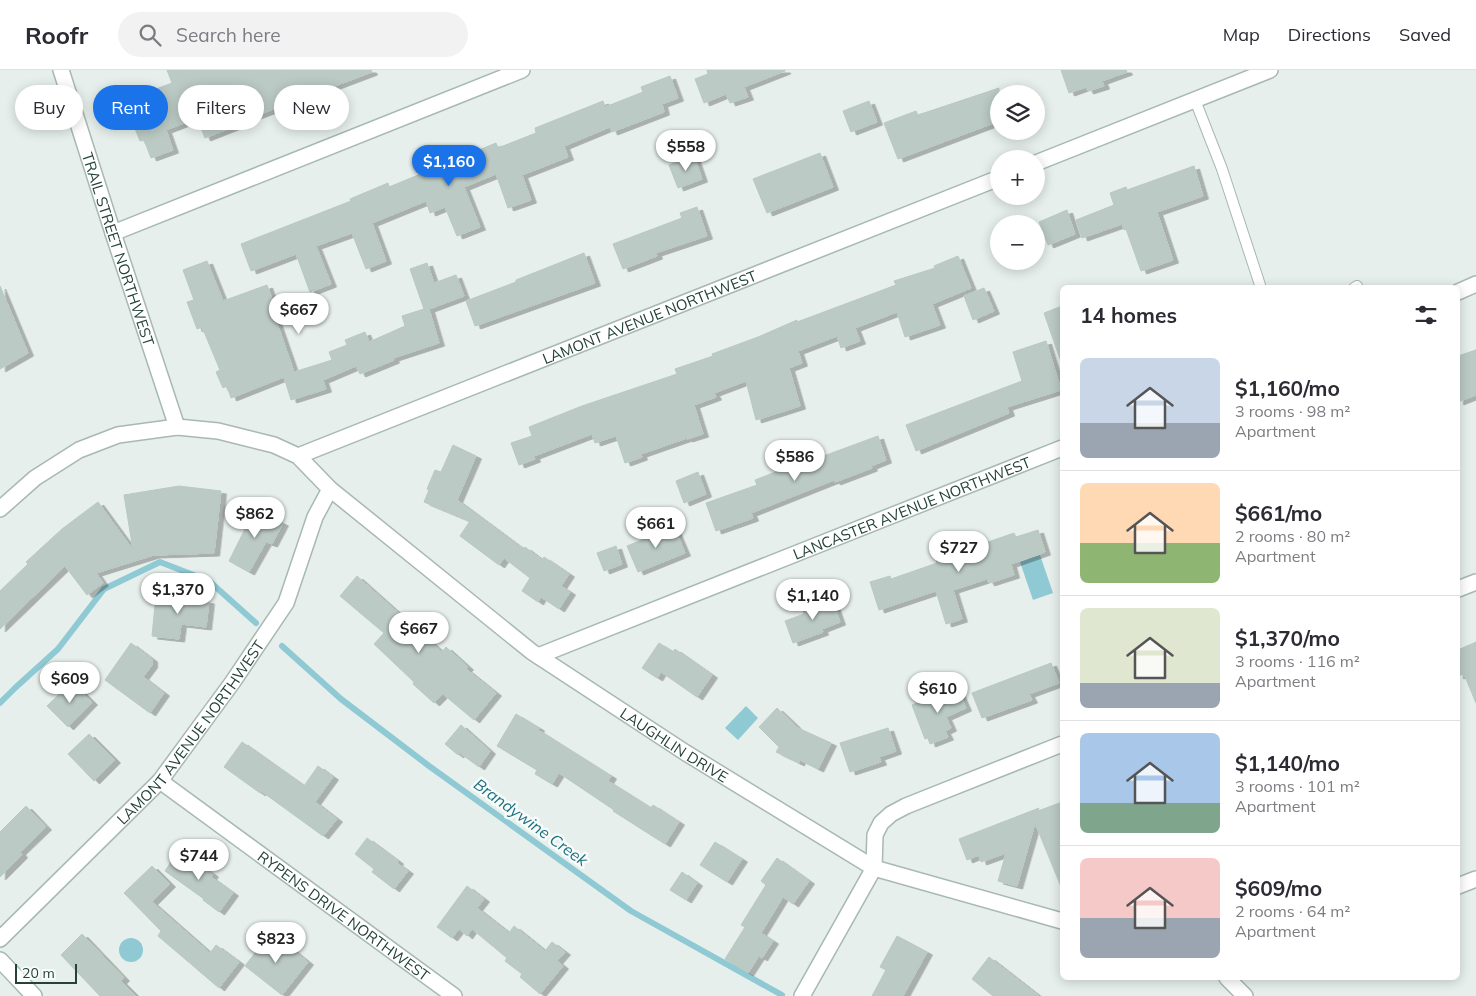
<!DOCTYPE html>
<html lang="en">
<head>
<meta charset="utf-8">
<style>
  body { margin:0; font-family:Mulish,sans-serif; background:#f2f2f3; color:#2b2b33; height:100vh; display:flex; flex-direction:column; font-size:19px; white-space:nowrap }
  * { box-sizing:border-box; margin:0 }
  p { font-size:16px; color:#7c7c81 }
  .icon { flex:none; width:28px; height:28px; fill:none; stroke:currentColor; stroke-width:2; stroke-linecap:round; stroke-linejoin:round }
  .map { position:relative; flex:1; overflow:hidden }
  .drawer { position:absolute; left:1060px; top:215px; width:400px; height:695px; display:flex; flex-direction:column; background:#fff; border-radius:8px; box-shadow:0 2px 12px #0003 }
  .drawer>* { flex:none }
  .hud { position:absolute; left:15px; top:15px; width:475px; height:45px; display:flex; gap:10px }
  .controls { position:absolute; left:990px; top:15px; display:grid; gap:10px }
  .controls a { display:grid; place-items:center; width:55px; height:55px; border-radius:50%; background:#fff; box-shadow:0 2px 12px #0003; font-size:25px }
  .scale { position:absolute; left:15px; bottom:12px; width:62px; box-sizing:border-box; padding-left:5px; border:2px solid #24423a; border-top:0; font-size:14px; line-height:18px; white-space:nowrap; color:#24423a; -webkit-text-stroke:4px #f7fbf9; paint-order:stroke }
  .price { position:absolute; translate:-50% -42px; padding:0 11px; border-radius:18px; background:#fff; color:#222; font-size:16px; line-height:32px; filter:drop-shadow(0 1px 2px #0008) }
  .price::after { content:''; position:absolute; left:50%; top:30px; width:15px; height:11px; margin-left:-8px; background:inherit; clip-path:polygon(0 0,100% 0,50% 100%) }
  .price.active { background:#1a73e8; color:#fff }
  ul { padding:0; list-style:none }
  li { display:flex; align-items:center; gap:15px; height:125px; padding:0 20px }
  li+li { border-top:1px solid #e1e1e2 }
  li span { display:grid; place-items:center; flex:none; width:140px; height:100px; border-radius:8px; color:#555 }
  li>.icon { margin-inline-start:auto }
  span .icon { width:60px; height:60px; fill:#fffc; stroke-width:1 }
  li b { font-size:21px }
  h2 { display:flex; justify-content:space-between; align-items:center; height:60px; padding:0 20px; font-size:21px }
  .chip { padding:0 18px; border-radius:22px; background:#fff; box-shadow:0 2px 12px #0003; font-size:18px; line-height:45px }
  .chip.active { background:#1a73e8; color:#fff }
  header { display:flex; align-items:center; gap:30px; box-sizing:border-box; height:70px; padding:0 25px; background:#fff; border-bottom:1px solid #e1e1e2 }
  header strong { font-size:24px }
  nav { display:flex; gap:28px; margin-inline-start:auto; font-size:18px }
  .search { width:350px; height:45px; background:#f2f2f3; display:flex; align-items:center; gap:12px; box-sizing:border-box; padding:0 18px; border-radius:28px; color:#7c7c81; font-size:19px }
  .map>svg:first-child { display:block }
</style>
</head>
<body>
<header>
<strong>Roofr</strong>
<div class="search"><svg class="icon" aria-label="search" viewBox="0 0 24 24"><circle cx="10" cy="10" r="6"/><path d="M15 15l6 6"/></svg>Search here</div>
<nav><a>Map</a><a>Directions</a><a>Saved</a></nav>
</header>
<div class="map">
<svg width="1476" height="926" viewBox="0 0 1476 926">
  <defs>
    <filter id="shadow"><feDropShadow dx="5.5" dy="3" stdDeviation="0" flood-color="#0004"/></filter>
  </defs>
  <rect width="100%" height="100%" fill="#e6efeb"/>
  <!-- water -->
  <g fill="#8ec9d4">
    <polygon points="1040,485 1053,523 1033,530 1020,492"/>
    <polygon points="746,636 758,648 738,670 725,658"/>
    <circle cx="131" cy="880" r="12"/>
  </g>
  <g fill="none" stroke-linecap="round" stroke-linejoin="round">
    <!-- stream -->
    <g stroke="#8ec9d4" stroke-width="6">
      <polyline points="282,576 341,629 429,696 631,841 782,925"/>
      <polyline points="0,633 15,618 58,579 104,519 160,492 209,511 256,553"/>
    </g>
  </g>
  <!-- building -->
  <g fill="#bbcac4" stroke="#b8c9c2" filter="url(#shadow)">
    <polygon points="167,0 371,0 372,2 242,51 243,53 205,68 197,48 166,60 173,80 151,88 144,70 140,71 124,31 172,13"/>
    <polygon points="707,0 785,0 785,1 744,17 748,27 730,33 726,24 704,33 695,9 708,4"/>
    <polygon points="1061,0 1126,0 1127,2 1102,11 1104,16 1088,21 1086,17 1069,23"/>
    <polygon points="670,6 678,28 662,34 664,42 612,62 610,57 564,76 568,87 522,105 531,130 508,138 496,104 464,117 480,157 457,166 445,137 430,143 426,131 372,153 386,191 366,199 352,163 316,176 331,214 310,222 296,184 251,201 241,174 351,131 350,129 388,113 389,117 496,73 498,78 536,63 535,58 603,31 605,37 643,22 641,17"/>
    <polygon points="999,18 999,51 898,89 884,53 916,41 918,45"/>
    <polygon points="869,31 877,52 851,62 843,41"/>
    <polygon points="820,83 833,117 767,143 753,109"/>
    <polygon points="694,86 702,109 678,118 669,95"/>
    <polygon points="1194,96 1203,126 1157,142 1173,190 1141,201 1126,159 1124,160 1122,154 1082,168 1076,150 1114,135 1110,123 1126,117 1127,120"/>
    <polygon points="697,137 707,166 656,183 657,186 623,199 613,174 682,148 680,143"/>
    <polygon points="1067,140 1075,164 1048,175 1039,152"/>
    <polygon points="584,183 595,213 475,256 466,231 516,212 516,210"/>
    <polygon points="958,186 971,218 932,234 940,255 905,267 897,242 855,258 860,271 841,278 837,266 798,281 802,293 789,298 800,336 756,350 746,311 714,323 716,327 694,335 703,364 687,369 687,368 641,384 642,387 625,393 616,366 595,373 592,364 534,386 535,389 519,395 511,373 532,366 529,357 582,336 677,304 675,299 713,286 712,284 758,267 797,250 797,252 896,215 894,211 935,198 934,196"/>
    <polygon points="207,191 223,231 267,215 274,235 271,236 294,302 332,290 329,282 347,275 345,270 365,262 369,272 405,256 402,246 424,239 410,199 427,193 434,213 456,205 464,226 429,239 439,273 393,288 394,290 360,304 356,296 323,310 326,319 291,330 284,307 231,328 227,316 223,318 216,302 220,300 202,257 197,259 187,232 194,230 183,200"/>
    <polygon points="0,216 28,283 0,299"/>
    <polygon points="984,218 994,241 973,250 964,226"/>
    <polygon points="1062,236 1062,289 1060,289 1044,243"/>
    <polygon points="1046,271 1061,320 1007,337 1009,343 916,381 906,355 1022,311 1013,282"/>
    <polygon points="1476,280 1476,325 1458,332 1458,286"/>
    <polygon points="878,366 886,390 871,396 872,398 835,412 834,410 751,443 753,448 716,461 706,433 757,415 755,410 809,389 810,391"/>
    <polygon points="453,375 476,386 457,430 523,479 525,477 542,490 544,487 569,504 561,516 570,522 559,539 541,527 538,532 522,521 530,508 504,488 499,495 460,466 470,451 424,432 429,420 427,419 435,400 441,402"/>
    <polygon points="698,402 706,424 684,433 676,411"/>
    <polygon points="179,416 221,421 214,483 154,485 96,503 103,513 87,525 65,496 0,559 0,521 28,494 26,492 62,459 98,432 133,480 124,425"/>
    <polygon points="255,439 283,453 272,474 266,472 249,502 229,491"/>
    <polygon points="674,457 685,483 638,502 627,476"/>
    <polygon points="1038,460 1045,482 1011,494 1014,505 989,513 987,509 953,520 962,549 946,554 936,521 879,540 870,512 890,506 891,509 937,493 936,490 1014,463 1016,467"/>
    <polygon points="616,476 622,494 604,501 597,483"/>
    <polygon points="357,506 442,582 446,577 468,597 466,599 496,623 474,650 443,624 434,633 413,614 414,612 374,574 384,563 340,526"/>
    <polygon points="156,525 209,531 206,557 181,554 179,569 152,566"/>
    <polygon points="832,529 840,552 822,559 823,562 793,573 785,551 804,544 803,540"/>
    <polygon points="1476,572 1476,633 1464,604 1458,606 1458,580"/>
    <polygon points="131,573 152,589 152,595 143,607 164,623 150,643 105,610"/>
    <polygon points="659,573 673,582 675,579 712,605 697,627 661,602 657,608 642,598"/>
    <polygon points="1051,593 1059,613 1029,624 1032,630 982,648 972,623"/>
    <polygon points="72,612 92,632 68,657 47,636"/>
    <polygon points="957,617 966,638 946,647 951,658 945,661 948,667 930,674 928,668 925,669 912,635"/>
    <polygon points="777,638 798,658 831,673 818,699 800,690 799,693 776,682 779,677 759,657"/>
    <polygon points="516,644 539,658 538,660 611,706 608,711 651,738 653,735 679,752 665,774 613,741 614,740 559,703 552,714 535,704 537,700 497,676"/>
    <polygon points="461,655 490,681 479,697 460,683 458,685 445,674"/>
    <polygon points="888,658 896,681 879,687 881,692 850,702 840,673"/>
    <polygon points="89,664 115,690 94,711 68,684"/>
    <polygon points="242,672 304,716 318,696 333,707 315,732 337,749 323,766 261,721 260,723 224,697"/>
    <polygon points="1062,732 1062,819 1035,753 1017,816 998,811 1006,783 981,792 979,785 967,790 959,769 1039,738 1038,741"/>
    <polygon points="26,736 46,757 20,782 22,785 0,807 0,762"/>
    <polygon points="367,768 398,791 397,793 408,801 394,819 372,802 374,799 355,784"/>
    <polygon points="715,772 742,789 727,812 700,795"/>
    <polygon points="179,780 213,804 211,807 233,823 219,842 203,830 204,829 165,801"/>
    <polygon points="777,788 809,811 793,834 783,827 761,863 773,871 762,888 759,886 748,903 725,889 745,857 741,855 766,815 761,811"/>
    <polygon points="152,796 170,814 152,832 210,883 216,875 239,892 219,918 158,866 161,861 124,823"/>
    <polygon points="682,802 697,813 686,830 670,820"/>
    <polygon points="467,816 484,829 477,838 509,863 514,856 545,881 552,872 565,882 557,891 563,896 540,924 520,907 522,904 505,891 507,888 472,859 467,866 459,859 452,868 437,857"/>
    <polygon points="271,862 308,892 282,925 245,896"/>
    <polygon points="82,864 124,908 121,911 136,926 100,926 61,885"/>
    <polygon points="897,866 927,882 903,926 872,926 886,900 880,897"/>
    <polygon points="989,887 1039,926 993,926 972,909"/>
  </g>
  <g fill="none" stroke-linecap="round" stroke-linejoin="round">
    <!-- lane casing -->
    <g stroke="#a8b8b2" stroke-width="12">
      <g id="lane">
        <polyline points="1195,30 1222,99 1261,218"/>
        <polyline points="1354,218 1357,216 1358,218"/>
      </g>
    </g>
    <!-- street casing -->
    <g stroke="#a8b8b2" stroke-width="18">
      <g id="street">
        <path id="s1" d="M61,0L113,163L177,357"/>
        <polyline points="1036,93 1270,0"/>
        <polyline points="113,163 522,0"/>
        <polyline points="1458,222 1476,214"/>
        <path id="s2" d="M298,386L999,108"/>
        <path id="s3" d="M0,439L35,408L79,380L118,365L177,357L218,361L274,375L298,386L330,419L532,582L686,683L874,798L1062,851"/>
        <polyline points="1458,519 1476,512"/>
        <path id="s4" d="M538,586L1062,378"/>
        <path id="s5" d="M160,711L454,926"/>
        <polyline points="1458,816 1476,809"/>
        <path id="s6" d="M0,869L160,711L232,613L286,533L315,447L330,419"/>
        <polyline points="0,890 34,926"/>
        <polyline points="1227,908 1245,926"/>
        <polyline points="802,926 874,798 875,765 881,753 891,744 906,736 1062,674"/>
      </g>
    </g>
    <!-- lane -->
    <use href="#lane" stroke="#fff" stroke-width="10"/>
    <!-- street -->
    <use href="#street" stroke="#fff" stroke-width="15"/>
  </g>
  <g text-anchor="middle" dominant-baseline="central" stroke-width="5" stroke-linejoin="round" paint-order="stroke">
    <!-- street labels -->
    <g font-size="15" fill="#24423a" stroke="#f7fbf9">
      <text stroke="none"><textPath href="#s1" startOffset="188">TRAIL STREET NORTHWEST</textPath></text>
      <text stroke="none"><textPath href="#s2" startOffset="378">LAMONT AVENUE NORTHWEST</textPath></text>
      <text stroke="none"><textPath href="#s4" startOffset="402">LANCASTER AVENUE NORTHWEST</textPath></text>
      <text stroke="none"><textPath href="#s6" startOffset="282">LAMONT AVENUE NORTHWEST</textPath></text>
      <text stroke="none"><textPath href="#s3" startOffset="801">LAUGHLIN DRIVE</textPath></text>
      <text stroke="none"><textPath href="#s5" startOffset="228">RYPENS DRIVE NORTHWEST</textPath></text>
    </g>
    <!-- water labels -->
    <g font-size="16" font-style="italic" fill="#1c6f80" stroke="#f7fbf9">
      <text transform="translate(531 752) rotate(36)">Brandywine Creek</text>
    </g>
  </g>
</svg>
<div class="controls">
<a><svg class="icon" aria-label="layers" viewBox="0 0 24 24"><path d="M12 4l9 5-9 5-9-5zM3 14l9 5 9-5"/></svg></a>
<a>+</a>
<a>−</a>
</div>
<div class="scale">20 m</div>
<b class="price" style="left:686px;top:102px">$558</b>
<b class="price active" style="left:449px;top:117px">$1,160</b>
<b class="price" style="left:299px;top:265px">$667</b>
<b class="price" style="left:795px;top:412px">$586</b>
<b class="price" style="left:255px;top:469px">$862</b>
<b class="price" style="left:656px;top:479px">$661</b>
<b class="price" style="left:959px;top:503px">$727</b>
<b class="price" style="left:178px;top:545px">$1,370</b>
<b class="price" style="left:813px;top:551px">$1,140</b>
<b class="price" style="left:419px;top:584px">$667</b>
<b class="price" style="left:70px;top:634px">$609</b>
<b class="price" style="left:938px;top:644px">$610</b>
<b class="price" style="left:199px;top:811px">$744</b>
<b class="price" style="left:276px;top:894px">$823</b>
<div class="hud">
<a class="chip">Buy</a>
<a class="chip active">Rent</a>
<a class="chip">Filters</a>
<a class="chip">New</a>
</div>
<section class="drawer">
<h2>14 homes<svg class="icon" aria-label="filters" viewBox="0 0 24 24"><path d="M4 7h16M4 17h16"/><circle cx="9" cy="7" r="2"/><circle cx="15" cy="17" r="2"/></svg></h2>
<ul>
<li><span style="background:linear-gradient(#c9d6e8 65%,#9aa5b1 0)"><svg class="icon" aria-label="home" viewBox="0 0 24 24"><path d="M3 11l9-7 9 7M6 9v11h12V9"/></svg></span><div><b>$1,160/mo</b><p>3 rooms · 98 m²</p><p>Apartment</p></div></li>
<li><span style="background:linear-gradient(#ffd9b3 60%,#8fb573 0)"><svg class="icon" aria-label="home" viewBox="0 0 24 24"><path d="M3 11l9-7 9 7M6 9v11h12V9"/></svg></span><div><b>$661/mo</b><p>2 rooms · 80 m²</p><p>Apartment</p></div></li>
<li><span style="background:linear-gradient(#dfe7d0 75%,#9aa5b1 0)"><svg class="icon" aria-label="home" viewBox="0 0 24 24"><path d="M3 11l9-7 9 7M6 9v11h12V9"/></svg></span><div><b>$1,370/mo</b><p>3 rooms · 116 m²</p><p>Apartment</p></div></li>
<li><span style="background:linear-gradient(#a9c7e8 70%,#7fa58c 0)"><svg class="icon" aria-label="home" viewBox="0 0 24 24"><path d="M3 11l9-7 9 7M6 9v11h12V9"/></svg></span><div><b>$1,140/mo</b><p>3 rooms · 101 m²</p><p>Apartment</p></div></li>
<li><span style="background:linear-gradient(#f6c9c9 60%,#9aa5b1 0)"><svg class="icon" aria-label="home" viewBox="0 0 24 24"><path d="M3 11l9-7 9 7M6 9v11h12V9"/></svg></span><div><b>$609/mo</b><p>2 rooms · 64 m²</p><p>Apartment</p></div></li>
</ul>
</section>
</div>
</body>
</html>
